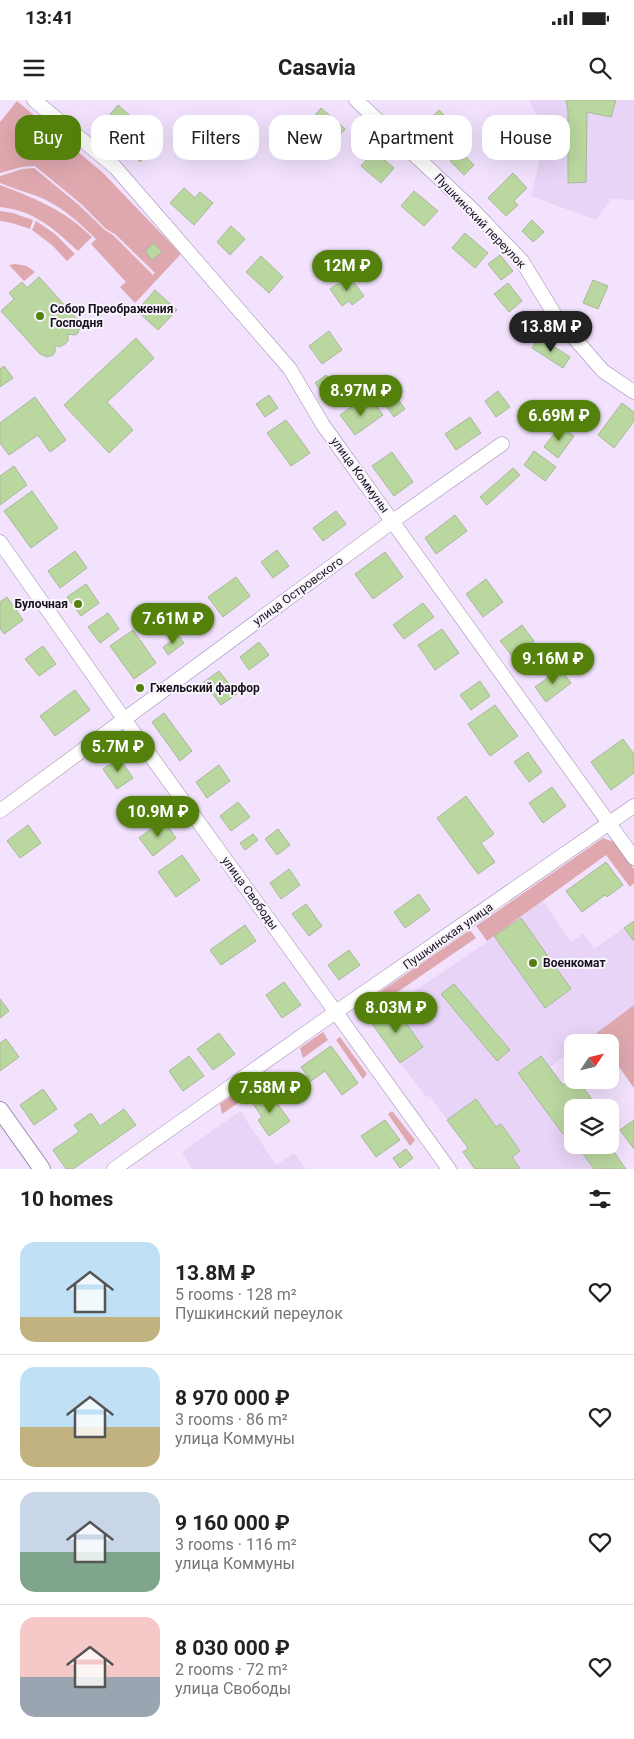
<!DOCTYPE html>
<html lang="en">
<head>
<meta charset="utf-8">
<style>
  body { margin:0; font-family:Roboto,sans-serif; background:#f6f6f6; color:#222; height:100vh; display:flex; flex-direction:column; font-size:19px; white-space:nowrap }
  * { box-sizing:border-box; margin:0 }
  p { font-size:16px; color:#767676 }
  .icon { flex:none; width:28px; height:28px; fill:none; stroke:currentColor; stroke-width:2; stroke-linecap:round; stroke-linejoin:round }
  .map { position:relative; height:1069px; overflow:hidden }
  .drawer { display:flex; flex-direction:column; background:#fff; flex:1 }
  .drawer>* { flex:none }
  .banner { position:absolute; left:15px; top:15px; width:605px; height:45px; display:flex; gap:10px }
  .needle { width:32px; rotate:55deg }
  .buttons { position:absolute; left:564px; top:934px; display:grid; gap:10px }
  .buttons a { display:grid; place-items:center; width:55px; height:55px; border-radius:10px; background:#fff; box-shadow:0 5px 20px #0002; font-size:25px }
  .price { position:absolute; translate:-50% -42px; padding:0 11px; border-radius:18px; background:#54810b; color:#fff; font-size:16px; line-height:32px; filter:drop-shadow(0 1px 2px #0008) }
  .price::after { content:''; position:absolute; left:50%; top:30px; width:15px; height:11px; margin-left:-8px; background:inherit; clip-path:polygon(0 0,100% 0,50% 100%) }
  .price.current { background:#222; color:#fff }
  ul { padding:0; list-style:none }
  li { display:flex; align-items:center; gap:15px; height:125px; padding:0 20px }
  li+li { border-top:1px solid #e0e0e0 }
  li span { display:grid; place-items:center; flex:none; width:140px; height:100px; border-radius:15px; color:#555 }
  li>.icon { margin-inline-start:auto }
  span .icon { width:60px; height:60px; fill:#fffc; stroke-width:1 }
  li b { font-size:21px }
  h2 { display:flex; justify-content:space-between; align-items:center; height:60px; padding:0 20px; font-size:21px }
  .tag { padding:0 18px; border-radius:15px; background:#fff; box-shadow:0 5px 20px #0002; font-size:18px; line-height:45px }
  .tag.current { background:#54810b; color:#fff }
  .status { display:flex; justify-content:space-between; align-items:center; height:35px; padding:0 25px; background:#fff; direction:ltr }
  .status svg { height:14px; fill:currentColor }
  header { display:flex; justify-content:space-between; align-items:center; height:65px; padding:0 20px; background:#fff; font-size:22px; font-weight:700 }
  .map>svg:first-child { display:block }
</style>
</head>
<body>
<div class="status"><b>13:41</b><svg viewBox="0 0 49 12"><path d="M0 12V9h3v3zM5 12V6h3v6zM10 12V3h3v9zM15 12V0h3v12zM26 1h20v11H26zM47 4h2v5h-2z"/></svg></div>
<header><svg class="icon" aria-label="menu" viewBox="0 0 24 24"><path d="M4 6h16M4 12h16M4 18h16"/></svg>Casavia<svg class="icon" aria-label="search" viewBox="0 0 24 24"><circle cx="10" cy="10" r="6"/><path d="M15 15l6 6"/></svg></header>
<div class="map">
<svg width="634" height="1069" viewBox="0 0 634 1069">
  <rect width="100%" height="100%" fill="#f2e2fe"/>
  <!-- built -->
  <g fill="#e7d4f6">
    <polygon points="529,0 634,0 634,100 611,99 596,120 531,96 546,33"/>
    <polygon points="543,801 571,842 583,834 594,849 634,821 634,905 583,942 572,942 572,950 550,967 563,985 572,978 572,980 578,980 598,1007 572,1008 572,1045 609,1045 626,1069 475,1069 463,1052 468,1048 429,995 426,997 370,921 484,844"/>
    <polygon points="240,1011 276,1065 294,1053 306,1069 192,1069 182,1052"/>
  </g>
  <!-- green -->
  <g fill="#dfa8af">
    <path d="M17,1L102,72L181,154L135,203L120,187L126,182L91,144L96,139C79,122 60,105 37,96C25,92 12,88 0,83V76L22,69L34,68L79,105L105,130L113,135L153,175L155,173L115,134L106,129L80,103L35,66L22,67L0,73V22Z"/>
    <path d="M0,85C36,99 63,109 92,137L78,151C53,128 35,111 0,107Z"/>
    <polygon points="0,111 13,113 33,120 30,129 12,123 0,121"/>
    <polygon points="36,121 55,134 75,154 67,161 52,145 32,130"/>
    <polygon points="15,164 27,166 35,172 24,181 9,165"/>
    <polygon points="603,738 614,742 634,769 634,783 630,787 606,755 487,841 476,826"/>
    <polygon points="470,830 476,838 380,904 377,894"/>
    <polygon points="634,905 634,988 610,954 610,942 601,942 595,934"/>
    <polygon points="323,932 328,940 303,958 300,948"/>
    <polygon points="340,937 367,974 363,979 336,940"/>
    <polygon points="254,980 259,989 222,1014 220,1004"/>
    <polygon points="392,1011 415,1040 410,1046 388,1014"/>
  </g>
  <!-- building -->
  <g fill="#bad79f" stroke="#a7b997">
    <polygon points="566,0 616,0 611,17 587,12 586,82 568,83 568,11"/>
    <polygon points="118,5 134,19 119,37 103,23"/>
    <polygon points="321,8 345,29 338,37 328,28 323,33 310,21"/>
    <polygon points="439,10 459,31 440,50 420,29"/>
    <polygon points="144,36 155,45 140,62 130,53"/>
    <polygon points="374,51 394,68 381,83 361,66"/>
    <polygon points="460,51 474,65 464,75 450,61"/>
    <polygon points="513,73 527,88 514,101 518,105 506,116 488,98"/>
    <polygon points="184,88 195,98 200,92 213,103 194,125 170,103"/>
    <polygon points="414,91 438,111 424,126 401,106"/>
    <polygon points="532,120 544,132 533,142 522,131"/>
    <polygon points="231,126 245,139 230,155 217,142"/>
    <polygon points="465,133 488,153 475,168 452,148"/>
    <polygon points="154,143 162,152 152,160 145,151"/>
    <polygon points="500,155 513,171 501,180 488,164"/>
    <polygon points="261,156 283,177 269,193 246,172"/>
    <polygon points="349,176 364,196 352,205 349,201 342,206 330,189"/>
    <polygon points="39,177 78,220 80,227 78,233 75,235 68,234 68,241 65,244 59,247 55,245 55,252 53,255 47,257 40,254 1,211 14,199 9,193 15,188 22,182 27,188"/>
    <polygon points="593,180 608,186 598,209 583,203"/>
    <polygon points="508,183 522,201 509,212 494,194"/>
    <polygon points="155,190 177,210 158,230 137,211"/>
    <polygon points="329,231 342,250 322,264 309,246"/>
    <polygon points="539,237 570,257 563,268 532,248"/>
    <polygon points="136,238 154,258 107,302 133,330 109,353 64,305"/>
    <polygon points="4,266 13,278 0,287 0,269"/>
    <polygon points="326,275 334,286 323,294 315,283"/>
    <polygon points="498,291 510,307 496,317 485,301"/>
    <polygon points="269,295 278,308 265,317 256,304"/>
    <polygon points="395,295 405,309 394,317 384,303"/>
    <polygon points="35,297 66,340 50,352 38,335 9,355 0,343 0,323"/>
    <polygon points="372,300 383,315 355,335 340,315 354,305 358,310"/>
    <polygon points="622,303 634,312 634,321 614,348 598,335"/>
    <polygon points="470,317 481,333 456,350 445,334"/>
    <polygon points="286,320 310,353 291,366 267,333"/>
    <polygon points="560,326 574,336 558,358 544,347"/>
    <polygon points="534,351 556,367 545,381 524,365"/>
    <polygon points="392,352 413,382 394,396 372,366"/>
    <polygon points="14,366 27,385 0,405 0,376"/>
    <polygon points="513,368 520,375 487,405 480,397"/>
    <polygon points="32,391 58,428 31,448 4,411"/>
    <polygon points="336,411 346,424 323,441 313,428"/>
    <polygon points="455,415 467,431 436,454 425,438"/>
    <polygon points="277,450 289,466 273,478 261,462"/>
    <polygon points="75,451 87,468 60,488 48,471"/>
    <polygon points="385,452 403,477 373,499 355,474"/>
    <polygon points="236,477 250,496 223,517 208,497"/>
    <polygon points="486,479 503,502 483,517 466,494"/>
    <polygon points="86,484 99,503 81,516 67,497"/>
    <polygon points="7,497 23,520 4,534 0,528 0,502"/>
    <polygon points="423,503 434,517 404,539 393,525"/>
    <polygon points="108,513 119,529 100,543 88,527"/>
    <polygon points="522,525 534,541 513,557 500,541"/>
    <polygon points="442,529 459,553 435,570 418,545"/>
    <polygon points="133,530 156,563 134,579 110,546"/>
    <polygon points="179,536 184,543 168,555 163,547"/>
    <polygon points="259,542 269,555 249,570 240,557"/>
    <polygon points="43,546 56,564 39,576 25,559"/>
    <polygon points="560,569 571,583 546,602 535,587"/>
    <polygon points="219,571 237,594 221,605 204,582"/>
    <polygon points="480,581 490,596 471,610 460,595"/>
    <polygon points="75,590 90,610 55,636 40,616"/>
    <polygon points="495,605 518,636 490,656 468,624"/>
    <polygon points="164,613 192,651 180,661 152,622"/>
    <polygon points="623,639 634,654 634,673 611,690 591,662"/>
    <polygon points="528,652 542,672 529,682 514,662"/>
    <polygon points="119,658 133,678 117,689 103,669"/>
    <polygon points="219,665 230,681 207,698 196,682"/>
    <polygon points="552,687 566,706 543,723 529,703"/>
    <polygon points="466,696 494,734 481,743 495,762 478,774 437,718"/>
    <polygon points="238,702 250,717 231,731 220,716"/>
    <polygon points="163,720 176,738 153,756 139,738"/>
    <polygon points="28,725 41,743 20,758 7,741"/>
    <polygon points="278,729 290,745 277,755 265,739"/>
    <polygon points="253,734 258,740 245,750 240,743"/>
    <polygon points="182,755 200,780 176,797 158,772"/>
    <polygon points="606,762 623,785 607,797 605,795 582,812 566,791"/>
    <polygon points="289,769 300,785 281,799 270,783"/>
    <polygon points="419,794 430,810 405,828 394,812"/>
    <polygon points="306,804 322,826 309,836 292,814"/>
    <polygon points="521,818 571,889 545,908 494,836"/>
    <polygon points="634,821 634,841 624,828"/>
    <polygon points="245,825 256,841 221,865 210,850"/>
    <polygon points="349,850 360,865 339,880 328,865"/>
    <polygon points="284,882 301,905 282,918 266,895"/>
    <polygon points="454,884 510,950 497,961 441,894"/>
    <polygon points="0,899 9,911 0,918"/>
    <polygon points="393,905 423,947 400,963 370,921"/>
    <polygon points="219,933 235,954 213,970 197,949"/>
    <polygon points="6,939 19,957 0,971 0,943"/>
    <polygon points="331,946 358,983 342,995 325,971 311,981 301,967"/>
    <polygon points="189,956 204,976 183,991 169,971"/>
    <polygon points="541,956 563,985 572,978 572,980 578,980 598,1008 572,1008 572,1039 567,1031 563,1034 518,973"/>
    <polygon points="43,989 57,1009 34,1025 20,1005"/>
    <polygon points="268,991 290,1021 269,1036 258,1020 262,1017 252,1002"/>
    <polygon points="476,999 496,1027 501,1024 520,1051 512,1057 520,1069 475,1069 463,1052 468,1048 447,1020"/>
    <polygon points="124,1009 136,1025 73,1069 66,1069 53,1050 79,1032 74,1025 91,1013 100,1026"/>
    <polygon points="385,1020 400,1040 376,1057 361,1036"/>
    <polygon points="634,1020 634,1049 620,1030"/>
    <polygon points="577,1045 609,1045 626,1069 594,1069"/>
    <polygon points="406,1049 413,1058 400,1068 393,1058"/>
  </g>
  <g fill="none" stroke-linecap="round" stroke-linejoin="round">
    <!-- minor casing -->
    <g stroke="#9d8bac" stroke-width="15">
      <g id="minor">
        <polyline points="34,0 115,67 290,269 323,325 634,758"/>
        <polyline points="356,0 472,109 522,161 556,217 603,271 634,292"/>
        <polyline points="0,442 124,619 449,1069"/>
        <polyline points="0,711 393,421 502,344"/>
        <polyline points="114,1069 320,923 634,706"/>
      </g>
    </g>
    <!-- tertiary casing -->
    <g stroke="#9d8bac" stroke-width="18">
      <polyline id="tertiary" points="0,1010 42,1069"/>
    </g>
    <!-- minor -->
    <use href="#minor" stroke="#fff" stroke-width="14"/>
    <!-- tertiary -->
    <use href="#tertiary" stroke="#fff" stroke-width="16"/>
  </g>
  <!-- markers -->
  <g fill="#54810b" stroke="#f8f4fc" stroke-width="2">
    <circle cx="40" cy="216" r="5"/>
    <circle cx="78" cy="504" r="5"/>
    <circle cx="140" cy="588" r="5"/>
    <circle cx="533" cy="863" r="5"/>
  </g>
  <g text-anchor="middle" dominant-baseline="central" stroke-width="4" stroke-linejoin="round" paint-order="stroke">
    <!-- street labels -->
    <g font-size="12" fill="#19121e" stroke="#f8f4fc">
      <text transform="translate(480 121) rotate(46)">Пушкинский переулок</text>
      <text transform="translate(360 375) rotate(54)">улица Коммуны</text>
      <text transform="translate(298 491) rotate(-36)">улица Островского</text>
      <text transform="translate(250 793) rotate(54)">улица Свободы</text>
      <text transform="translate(448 836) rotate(-35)">Пушкинская улица</text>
    </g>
    <!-- poi labels -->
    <g font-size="12" font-weight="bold" fill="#19121e" stroke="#f8f4fc" text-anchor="start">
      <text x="50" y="209">Собор Преображения<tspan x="50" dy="14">Господня</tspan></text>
      <text x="68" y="504" text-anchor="end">Булочная</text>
      <text x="150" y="588">Гжельский фарфор</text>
      <text x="543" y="863">Военкомат</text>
    </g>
  </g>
</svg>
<div class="buttons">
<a><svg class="needle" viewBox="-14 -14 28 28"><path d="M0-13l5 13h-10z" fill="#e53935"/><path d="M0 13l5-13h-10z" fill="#767676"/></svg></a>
<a><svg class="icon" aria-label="layers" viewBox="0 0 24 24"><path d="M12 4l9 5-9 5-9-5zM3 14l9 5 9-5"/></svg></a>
</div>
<b class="price" style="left:347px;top:192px">12M ₽</b>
<b class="price current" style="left:551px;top:253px">13.8M ₽</b>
<b class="price" style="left:361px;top:317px">8.97M ₽</b>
<b class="price" style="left:559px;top:342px">6.69M ₽</b>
<b class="price" style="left:173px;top:545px">7.61M ₽</b>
<b class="price" style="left:553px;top:585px">9.16M ₽</b>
<b class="price" style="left:118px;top:673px">5.7M ₽</b>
<b class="price" style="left:158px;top:738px">10.9M ₽</b>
<b class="price" style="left:396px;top:934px">8.03M ₽</b>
<b class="price" style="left:270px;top:1014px">7.58M ₽</b>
<div class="banner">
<a class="tag current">Buy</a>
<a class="tag">Rent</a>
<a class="tag">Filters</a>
<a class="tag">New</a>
<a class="tag">Apartment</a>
<a class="tag">House</a>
</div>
</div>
<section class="drawer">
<h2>10 homes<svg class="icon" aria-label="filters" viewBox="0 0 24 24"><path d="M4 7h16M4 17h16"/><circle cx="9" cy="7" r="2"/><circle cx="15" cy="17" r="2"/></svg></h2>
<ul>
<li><span style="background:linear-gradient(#bfe0f5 75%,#c2b280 0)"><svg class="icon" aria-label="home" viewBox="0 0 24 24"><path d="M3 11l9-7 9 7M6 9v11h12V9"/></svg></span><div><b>13.8M ₽</b><p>5 rooms · 128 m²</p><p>Пушкинский переулок</p></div><svg class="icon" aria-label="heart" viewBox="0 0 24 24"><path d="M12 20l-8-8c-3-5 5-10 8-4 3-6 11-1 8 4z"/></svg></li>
<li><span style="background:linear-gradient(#bfe0f5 60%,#c2b280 0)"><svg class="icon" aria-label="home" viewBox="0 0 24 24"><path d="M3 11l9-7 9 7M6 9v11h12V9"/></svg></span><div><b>8 970 000 ₽</b><p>3 rooms · 86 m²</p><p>улица Коммуны</p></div><svg class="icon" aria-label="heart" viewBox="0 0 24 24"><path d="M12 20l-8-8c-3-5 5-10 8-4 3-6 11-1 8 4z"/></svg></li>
<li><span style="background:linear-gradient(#c9d6e8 60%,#7fa58c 0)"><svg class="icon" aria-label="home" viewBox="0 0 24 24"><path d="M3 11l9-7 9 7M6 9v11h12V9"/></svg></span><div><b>9 160 000 ₽</b><p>3 rooms · 116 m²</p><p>улица Коммуны</p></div><svg class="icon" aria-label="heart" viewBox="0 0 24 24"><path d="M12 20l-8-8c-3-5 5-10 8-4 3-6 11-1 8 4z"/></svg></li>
<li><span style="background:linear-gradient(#f6c9c9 60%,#9aa5b1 0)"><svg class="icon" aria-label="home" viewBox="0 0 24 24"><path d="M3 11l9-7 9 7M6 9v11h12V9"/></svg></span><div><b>8 030 000 ₽</b><p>2 rooms · 72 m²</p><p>улица Свободы</p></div><svg class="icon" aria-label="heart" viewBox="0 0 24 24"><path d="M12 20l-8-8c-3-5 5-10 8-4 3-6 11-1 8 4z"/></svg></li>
</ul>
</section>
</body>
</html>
